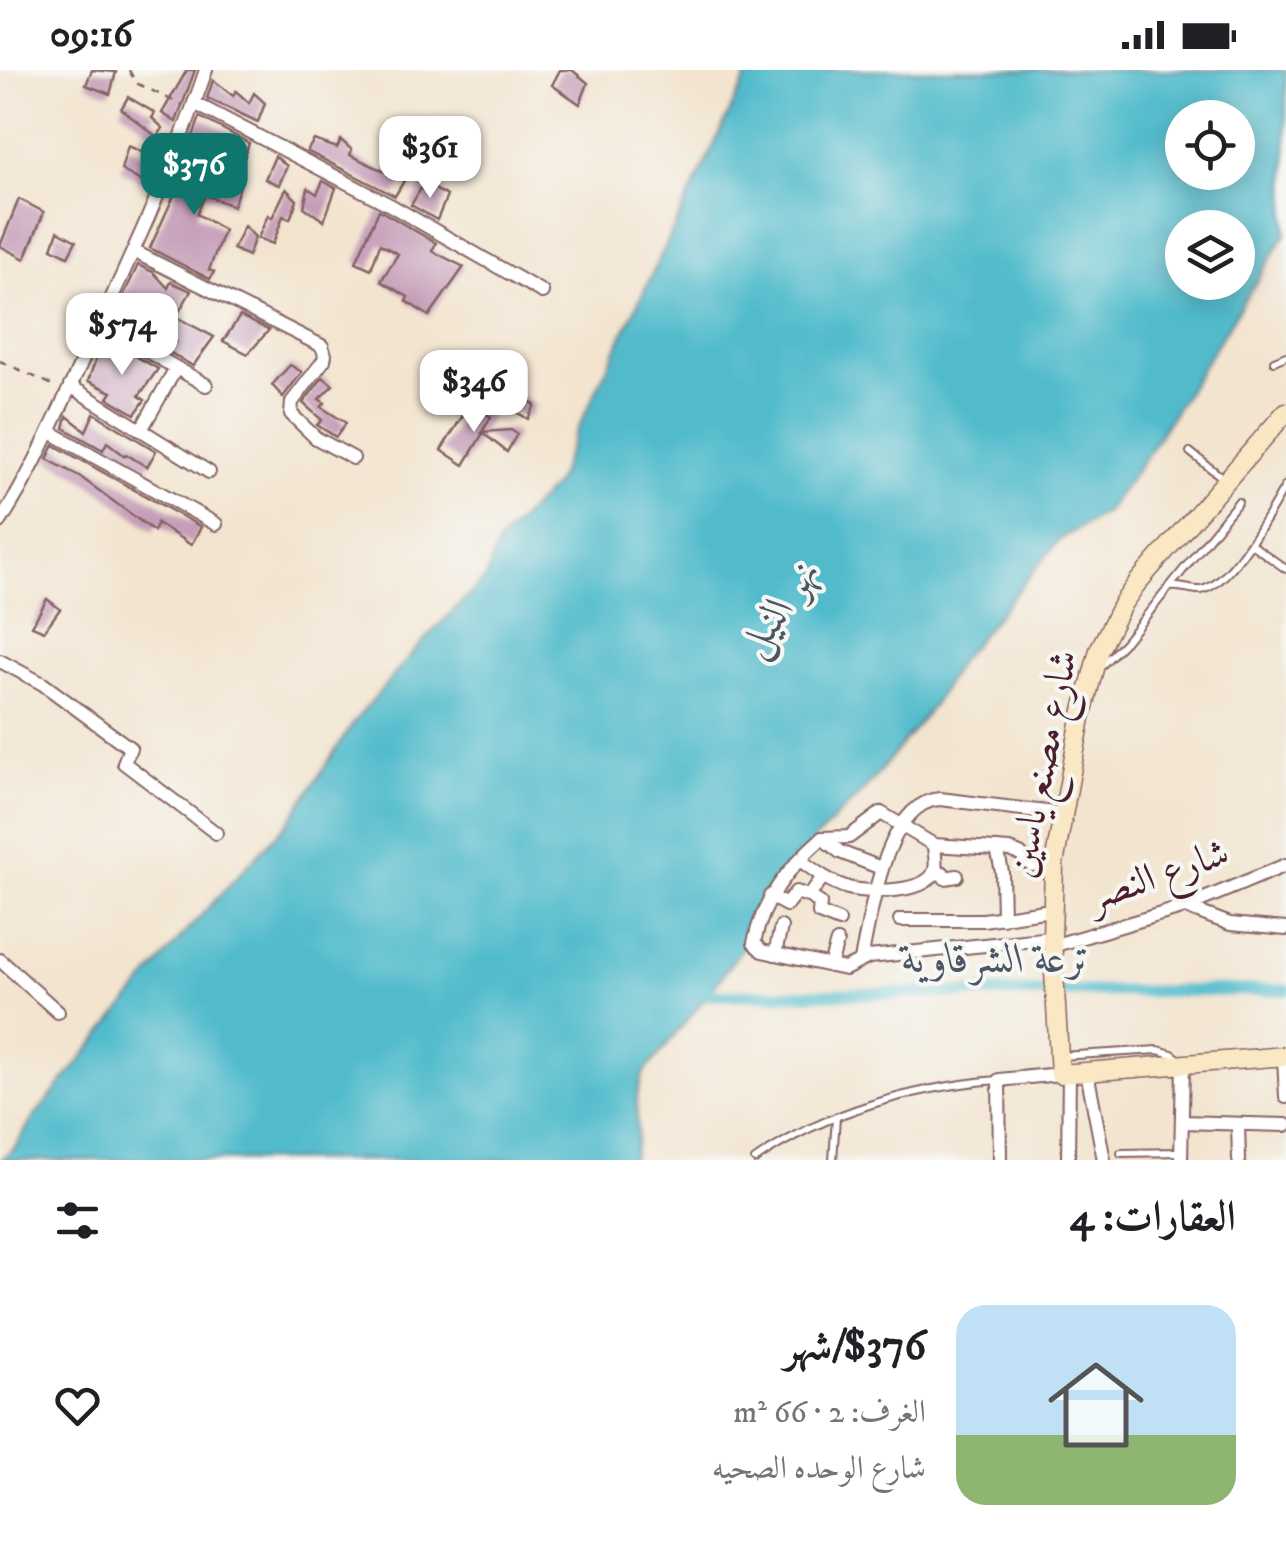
<!DOCTYPE html>
<html lang="ar">
<head>
<meta charset="utf-8">
<style>
  body { margin:0; font-family:"IM FELL DW Pica",Amiri,serif; background:#f2f2f2; color:#202124; direction:rtl; height:100vh; display:flex; flex-direction:column; font-size:38px; white-space:nowrap }
  * { box-sizing:border-box; margin:0 }
  p { font-size:32px; color:#757577 }
  .icon { flex:none; width:55px; height:55px; fill:none; stroke:currentColor; stroke-width:2; stroke-linecap:round; stroke-linejoin:round }
  .map { position:relative; height:1090px; overflow:hidden; direction:ltr }
  .details { display:flex; flex-direction:column; background:#fff; flex:1 }
  .details>* { flex:none }
  .fabs { position:absolute; left:1165px; top:30px; display:grid; gap:20px }
  .fabs a { display:grid; place-items:center; width:90px; height:90px; border-radius:50%; background:#fff; box-shadow:0 5px 25px #0003; font-size:50px }
  .price { position:absolute; translate:-50% -85px; padding:0 22px; border-radius:20px; background:#fff; color:#222; font-size:32px; line-height:65px; filter:drop-shadow(0 2px 5px #0008) }
  .price::after { content:''; position:absolute; left:50%; top:60px; width:30px; height:22px; margin-left:-15px; background:inherit; clip-path:polygon(0 0,100% 0,50% 100%) }
  .price.current { background:#0f766e; color:#fff }
  ul { padding:0; list-style:none }
  li { display:flex; align-items:center; gap:30px; height:250px; padding:0 50px }
  li span { display:grid; place-items:center; flex:none; width:280px; height:200px; border-radius:30px; color:#555 }
  li>.icon { margin-inline-start:auto }
  span .icon { width:120px; height:120px; fill:#fffc; stroke-width:1 }
  li b { font-size:42px }
  h2 { display:flex; justify-content:space-between; align-items:center; height:120px; padding:0 50px; font-size:42px }
  .status { display:flex; justify-content:space-between; align-items:center; height:70px; padding:0 50px; background:#fff; direction:ltr }
  .status svg { height:28px; fill:currentColor }
  .map>svg:first-child { display:block }
</style>
</head>
<body>
<div class="status"><b>09:16</b><svg viewBox="0 0 49 12"><path d="M0 12V9h3v3zM5 12V6h3v6zM10 12V3h3v9zM15 12V0h3v12zM26 1h20v11H26zM47 4h2v5h-2z"/></svg></div>
<div class="map">
<svg width="1286" height="1090" viewBox="0 0 1286 1090">
  <rect width="100%" height="100%" fill="#f6f6f2"/>
  <filter id="ink" filterUnits="userSpaceOnUse"><feTurbulence type="fractalNoise" baseFrequency=".01" numOctaves="2"/><feDisplacementMap in="SourceGraphic" scale="20" xChannelSelector="R" yChannelSelector="G"/><feConvolveMatrix kernelMatrix="1 2 1 2 8 2 1 2 1" color-interpolation-filters="sRGB"/></filter>
  <filter id="wash" filterUnits="userSpaceOnUse"><feTurbulence type="fractalNoise" baseFrequency=".0048" numOctaves="4" result="noise"/><feDisplacementMap in="SourceGraphic" scale="40" xChannelSelector="R" yChannelSelector="G"/><feGaussianBlur stdDeviation="2.25" result="paint"/><feColorMatrix in="noise" values="0 0 0 0 0 0 0 0 0 0 0 0 0 0 0 0 0 1.4 0 .05"/><feComposite in="paint" operator="in"/></filter>
  <g filter="url(#wash)">
    <rect width="100%" height="100%" fill="#f3e4cf"/>
    <!-- water -->
    <path fill="#51bbcc" stroke="#4e6d7c" stroke-width="2.5" fill-rule="evenodd" d="M750,0H1286V164L1145,388L1105,443L1059,470L957,594L934,634L869,715L787,797L762,828L750,867L708,925L643,1004L637,1026V1071L631,1090H1L14,1079L34,1047L183,865L291,749L354,652L425,569L486,508L498,473L557,412L573,369ZM1182,48H1238V102H1182ZM1182,158H1238V212H1182Z"/>
    <g fill="none" stroke-linecap="round" stroke-linejoin="round">
      <!-- canal -->
      <polyline stroke="#51bbcc" stroke-width="12" points="708,925 1286,920"/>
    </g>
    <g id="blocks">
      <!-- building -->
      <g fill="#c59db8">
        <polygon points="92,0 116,2 110,24 86,15"/>
        <polygon points="187,0 195,0 176,52 162,43"/>
        <polygon points="560,0 572,0 588,13 580,34 552,15"/>
        <polygon points="213,10 233,26 236,21 249,33 254,23 265,33 258,52 207,28"/>
        <polygon points="128,27 155,43 152,48 163,58 157,67 121,39"/>
        <polygon points="200,47 249,73 244,88 195,69 193,66"/>
        <polygon points="314,70 337,78 341,70 352,80 350,85 404,111 395,126 307,81"/>
        <polygon points="128,76 161,90 150,116 121,100"/>
        <polygon points="189,81 224,114 228,106 240,116 233,136 205,125 197,144 224,160 209,200 214,202 210,209 150,178 183,106 178,104"/>
        <polygon points="275,86 287,96 279,115 265,109"/>
        <polygon points="323,111 336,118 324,151 304,137 308,118 317,124"/>
        <polygon points="424,113 447,126 437,150 411,135"/>
        <polygon points="286,119 297,130 290,149 283,146 273,174 258,168 268,145 272,148"/>
        <polygon points="19,129 44,142 25,189 0,176"/>
        <polygon points="379,140 436,173 432,181 464,197 429,246 406,231 408,227 381,211 398,184 380,174 371,199 356,192"/>
        <polygon points="244,156 255,167 248,186 233,179"/>
        <polygon points="58,161 76,171 68,186 52,178"/>
        <polygon points="138,195 153,202 168,218 171,212 191,221 176,247 214,267 193,296 169,282 176,271 158,259 150,272 139,265 147,252 134,246 136,243 120,233"/>
        <polygon points="240,246 269,260 248,284 223,271"/>
        <polygon points="100,277 125,292 130,283 158,299 139,326 145,330 135,344 108,328 112,322 88,311"/>
        <polygon points="290,295 302,302 283,327 272,315"/>
        <polygon points="323,307 333,315 319,329 325,333 321,337 346,353 336,367 317,355 322,350 303,333"/>
        <polygon points="504,312 535,335 528,349 496,330"/>
        <polygon points="471,333 491,347 482,362 511,360 517,364 507,382 483,363 464,395 441,380"/>
        <polygon points="94,343 156,381 147,397 126,384 125,386 107,372 103,380 64,358 67,346 86,361"/>
        <polygon points="54,375 201,457 191,475 157,453 154,461 79,406 47,389"/>
        <polygon points="47,529 60,539 44,561 32,556"/>
      </g>
    </g>
  </g>
  <g filter="url(#ink)">
    <use href="#blocks" fill-opacity="0" stroke="#856464" stroke-width="2.5"/>
    <g fill="none" stroke-linecap="round" stroke-linejoin="round">
      <!-- service casing -->
      <g stroke="#856464" stroke-width="10">
        <g id="service">
          <polyline points="1274,291 1286,286"/>
          <polyline points="1190,382 1224,409"/>
          <polyline points="1251,474 1286,499"/>
          <path d="M1170,517C1181,515 1191,521 1201,520C1232,515 1271,439 1286,415"/>
          <polyline points="1100,597 1125,572 1238,432"/>
          <polyline points="1060,986 1158,980 1172,984 1180,990"/>
          <polyline points="1121,1083 1180,1082"/>
          <path d="M755,1090C826,1041 914,1017 998,1010"/>
          <polyline points="833,1090 836,1047"/>
        </g>
      </g>
      <!-- minor casing -->
      <g stroke="#856464" stroke-width="16">
        <g id="minor">
          <polyline points="194,33 390,135 542,222"/>
          <polyline points="135,182 322,276 325,285 324,290 292,332 291,344 316,368 353,388"/>
          <polyline points="100,254 206,315"/>
          <polyline points="70,316 209,402"/>
          <polyline points="141,360 176,298"/>
          <polyline points="52,363 216,454"/>
          <path d="M0,452C35,398 56,346 83,289C128,194 172,99 206,0"/>
          <polyline points="0,591 43,614 130,678 124,693 216,763"/>
          <polyline points="822,768 840,782 881,798"/>
          <polyline points="997,779 1002,802 1003,848"/>
          <path d="M800,790C815,801 829,812 848,818C866,823 931,824 935,799C937,792 934,782 934,775"/>
          <polyline points="933,804 943,803 945,808 957,806"/>
          <polyline points="770,826 786,835 796,822 809,826 823,807"/>
          <polyline points="809,826 820,833 819,843 839,851"/>
          <polyline points="1185,837 1230,854 1286,859"/>
          <polyline points="900,850 983,850 1051,840"/>
          <path d="M1052,868L869,887L845,899L762,881L754,873C763,829 789,797 822,768L849,767L881,743L934,775L1010,780L1020,784L1031,795L1054,794"/>
          <polyline points="1052,876 1185,837 1286,795"/>
          <polyline points="775,884 781,857"/>
          <polyline points="0,890 58,942"/>
          <path d="M861,890C870,848 885,732 940,729L1063,744"/>
          <polyline points="830,896 837,872"/>
          <polyline points="1284,987 1286,1027"/>
          <polyline points="1087,1002 1104,1090"/>
          <polyline points="1182,1052 1286,1055"/>
          <polyline points="1238,1054 1239,1090"/>
          <polyline points="1000,1090 999,1010 1060,1004"/>
          <polyline points="1068,1090 1069,1003"/>
          <polyline points="1181,1090 1183,994"/>
        </g>
      </g>
      <!-- secondary casing -->
      <g stroke="#856464" stroke-width="21">
        <polyline id="secondary" points="1286,342 1138,512 1123,533 1099,580 1081,648 1054,794 1052,868 1060,1004 1286,986"/>
      </g>
      <!-- path -->
      <g stroke="#856464" stroke-width="2.5" stroke-dasharray="8 8" stroke-linecap="butt">
        <polyline points="129,0 136,13 182,35"/>
        <polyline points="0,291 57,317"/>
      </g>
      <!-- service -->
      <use href="#service" stroke="#fff" stroke-width="6"/>
      <!-- minor -->
      <use href="#minor" stroke="#fff" stroke-width="12"/>
      <!-- secondary -->
      <use href="#secondary" stroke="#fae7c3" stroke-width="18"/>
    </g>
  </g>
  <g text-anchor="middle" dominant-baseline="central" stroke-width="8" stroke-linejoin="round" paint-order="stroke">
    <!-- street labels -->
    <g font-size="40" fill="#4a1f2b" stroke="#f6f6f2">
      <text transform="translate(1044 694) rotate(-79)">شارع مصنع ياسين</text>
      <text transform="translate(1159 806) rotate(-19)">شارع النصر</text>
    </g>
    <!-- water labels -->
    <g font-size="42" font-style="italic" fill="#4c5663" stroke="#f6f6f2">
      <text transform="translate(780 538) rotate(-55)">نهر النيل</text>
      <text x="997" y="890">ترعة الشرقاوية</text>
    </g>
  </g>
</svg>
<div class="fabs">
<a><svg class="icon" aria-label="locate" viewBox="0 0 24 24"><circle cx="12" cy="12" r="6"/><path d="M12 2v4M12 18v4M2 12h4M18 12h4"/></svg></a>
<a><svg class="icon" aria-label="layers" viewBox="0 0 24 24"><path d="M12 4l9 5-9 5-9-5zM3 14l9 5 9-5"/></svg></a>
</div>
<b class="price" style="left:430px;top:131px">$361</b>
<b class="price current" style="left:194px;top:148px">$376</b>
<b class="price" style="left:122px;top:308px">$574</b>
<b class="price" style="left:474px;top:365px">$346</b>
</div>
<section class="details">
<h2>العقارات: 4<svg class="icon" aria-label="filters" viewBox="0 0 24 24"><path d="M4 7h16M4 17h16"/><circle cx="9" cy="7" r="2"/><circle cx="15" cy="17" r="2"/></svg></h2>
<ul>
<li><span style="background:linear-gradient(#bfe0f5 65%,#8fb573 0)"><svg class="icon" aria-label="home" viewBox="0 0 24 24"><path d="M3 11l9-7 9 7M6 9v11h12V9"/></svg></span><div><b>$376/شهر</b><p>الغرف: 2 · 66 m²</p><p>شارع الوحده الصحيه</p></div><svg class="icon" aria-label="heart" viewBox="0 0 24 24"><path d="M12 20l-8-8c-3-5 5-10 8-4 3-6 11-1 8 4z"/></svg></li>
</ul>
</section>
</body>
</html>
